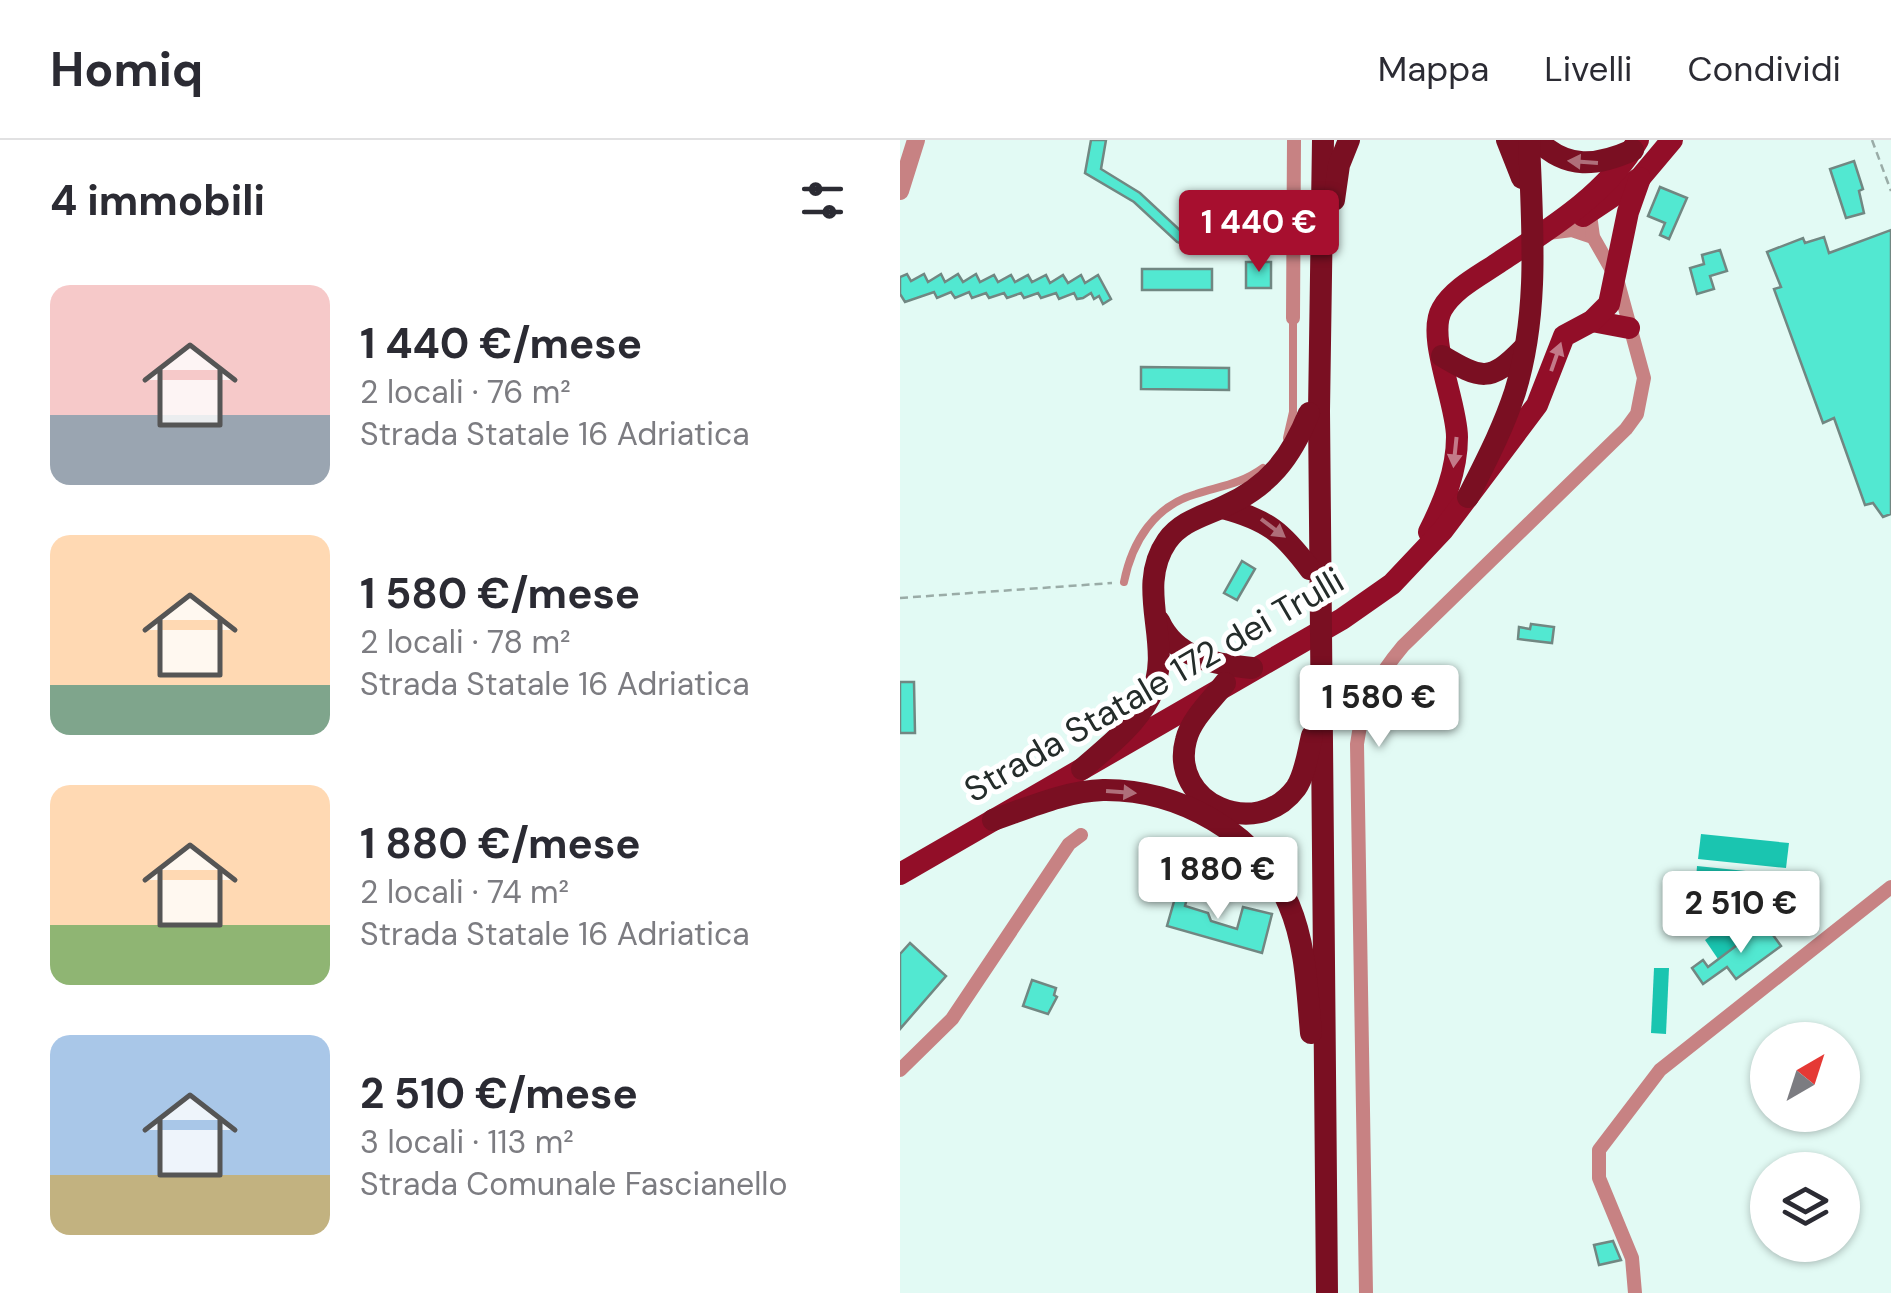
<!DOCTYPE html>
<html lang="it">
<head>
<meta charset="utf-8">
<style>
  body { margin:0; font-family:"DM Sans",sans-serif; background:#f2f2f3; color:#2b2b33; height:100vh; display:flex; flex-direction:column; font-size:38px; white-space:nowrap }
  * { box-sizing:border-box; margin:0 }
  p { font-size:32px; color:#7c7c81 }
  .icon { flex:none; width:55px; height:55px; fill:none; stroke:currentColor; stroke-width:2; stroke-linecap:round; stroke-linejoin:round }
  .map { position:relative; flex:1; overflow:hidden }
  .drawer { display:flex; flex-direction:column; background:#fff; width:900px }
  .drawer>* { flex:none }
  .needle { width:65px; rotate:39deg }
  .fabs { position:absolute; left:850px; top:882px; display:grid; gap:20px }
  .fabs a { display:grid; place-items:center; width:110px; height:110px; border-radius:50%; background:#fff; box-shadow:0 2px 8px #0004; font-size:50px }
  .price { position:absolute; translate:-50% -85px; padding:0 22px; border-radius:10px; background:#fff; color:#222; font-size:32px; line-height:65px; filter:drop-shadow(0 2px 5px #0008) }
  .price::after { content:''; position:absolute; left:50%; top:60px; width:30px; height:22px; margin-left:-15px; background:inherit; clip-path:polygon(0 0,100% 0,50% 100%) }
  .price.selected { background:#a70f2f; color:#fff }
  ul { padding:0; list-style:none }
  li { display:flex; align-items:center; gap:30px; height:250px; padding:0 50px }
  li span { display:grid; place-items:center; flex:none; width:280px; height:200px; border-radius:20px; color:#555 }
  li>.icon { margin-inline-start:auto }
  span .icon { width:120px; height:120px; fill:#fffc; stroke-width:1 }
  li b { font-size:42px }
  h2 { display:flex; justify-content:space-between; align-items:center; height:120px; padding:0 50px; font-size:42px }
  header { display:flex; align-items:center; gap:60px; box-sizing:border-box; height:140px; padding:0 50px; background:#fff; border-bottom:2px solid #e1e1e2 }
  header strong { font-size:48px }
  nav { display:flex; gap:55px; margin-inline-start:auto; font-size:35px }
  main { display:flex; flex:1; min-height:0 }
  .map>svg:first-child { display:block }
</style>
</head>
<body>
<header>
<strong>Homiq</strong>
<nav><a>Mappa</a><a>Livelli</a><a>Condividi</a></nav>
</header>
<main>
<section class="drawer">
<h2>4 immobili<svg class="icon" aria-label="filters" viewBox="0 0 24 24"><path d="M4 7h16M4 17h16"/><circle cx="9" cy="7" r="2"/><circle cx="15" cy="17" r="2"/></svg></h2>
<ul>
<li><span style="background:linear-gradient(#f6c9c9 65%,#9aa5b1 0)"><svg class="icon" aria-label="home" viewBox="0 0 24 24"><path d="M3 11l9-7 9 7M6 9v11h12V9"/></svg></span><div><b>1 440 €/mese</b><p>2 locali · 76 m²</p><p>Strada Statale 16 Adriatica</p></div></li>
<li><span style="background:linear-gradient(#ffd9b3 75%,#7fa58c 0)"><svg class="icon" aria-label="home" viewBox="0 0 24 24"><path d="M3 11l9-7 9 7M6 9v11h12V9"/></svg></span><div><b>1 580 €/mese</b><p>2 locali · 78 m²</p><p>Strada Statale 16 Adriatica</p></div></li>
<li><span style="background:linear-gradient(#ffd9b3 70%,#8fb573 0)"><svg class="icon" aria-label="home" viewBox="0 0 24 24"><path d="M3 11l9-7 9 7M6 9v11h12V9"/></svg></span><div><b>1 880 €/mese</b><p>2 locali · 74 m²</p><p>Strada Statale 16 Adriatica</p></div></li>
<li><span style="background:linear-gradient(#a9c7e8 70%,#c2b280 0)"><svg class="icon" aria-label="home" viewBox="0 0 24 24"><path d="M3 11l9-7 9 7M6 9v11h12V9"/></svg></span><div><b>2 510 €/mese</b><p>3 locali · 113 m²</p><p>Strada Comunale Fascianello</p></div></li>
</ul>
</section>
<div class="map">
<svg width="991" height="1153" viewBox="0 0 991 1153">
  <rect width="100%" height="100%" fill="#e2faf4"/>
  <!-- water -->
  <g fill="#1ac5b0">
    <polygon points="801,694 889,703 886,728 798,719"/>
    <polygon points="797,726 886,735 883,760 795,752"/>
    <polygon points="851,766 865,784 818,819 805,800"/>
    <polygon points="754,828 769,828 766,894 751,893"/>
  </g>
  <!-- building -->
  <g fill="#52e8d1" stroke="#718782" stroke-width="2.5">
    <polygon points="191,0 206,0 201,29 240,53 285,95 383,90 383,101 288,106 277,102 234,62 185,33"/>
    <polygon points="954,21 963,49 959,51 964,73 946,78 930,29"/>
    <polygon points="760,47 787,58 769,99 760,95 765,83 748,76"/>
    <polygon points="991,90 991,374 983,377 973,363 965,365 934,278 923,283 874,149 881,147 867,112 903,98 905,103 924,97 929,113"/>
    <polygon points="820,110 827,131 810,136 814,149 797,154 790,128 804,124 802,115"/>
    <rect x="346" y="122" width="25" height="26"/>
    <rect x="242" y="129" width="70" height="21"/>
    <polygon points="7,134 11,141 24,134 28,142 41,134 45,142 58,134 63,142 76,134 80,142 94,135 98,142 111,135 115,142 128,135 132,142 146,135 150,143 163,135 168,143 181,135 185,143 198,135 211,159 203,164 199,156 194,159 191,153 183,158 177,159 174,153 159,159 156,153 141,158 138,153 124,158 121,153 107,158 104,153 89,158 86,153 72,158 69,152 55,158 51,152 37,158 34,152 5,162 0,154 0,137"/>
    <polygon points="241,227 329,228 329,250 241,249"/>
    <polygon points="342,421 355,429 337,460 324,453"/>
    <polygon points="631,484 654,487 652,503 618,499 619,487 630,489"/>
    <polygon points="0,542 14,542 15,593 0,593"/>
    <polygon points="266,742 290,747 285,766 308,773 311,781 337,789 343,767 372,774 362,813 267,786 275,758 263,755"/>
    <polygon points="865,784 881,806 836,839 827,827 803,844 792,828 803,820 808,827"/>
    <polygon points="10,803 46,836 0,889 0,814"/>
    <polygon points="132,840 156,848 154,855 157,857 148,874 123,866"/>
    <polygon points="713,1101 721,1120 699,1125 694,1105"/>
  </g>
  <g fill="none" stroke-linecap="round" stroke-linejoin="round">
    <!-- path -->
    <g stroke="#9aaca7" stroke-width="2.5" stroke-dasharray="8 5" stroke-linecap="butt">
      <polyline points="972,0 991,51"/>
      <polyline points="0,458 212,443"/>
    </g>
    <!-- service -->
    <g stroke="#c78283" stroke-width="8">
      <polyline points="387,298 393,272 393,178"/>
      <path d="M224,442C232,402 254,366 296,354C321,346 341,344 363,328"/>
    </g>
    <!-- minor -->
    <g stroke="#c78283" stroke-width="14">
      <polyline points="648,93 672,90 693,97"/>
      <polyline points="393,178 394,0"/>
      <polyline points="0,930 52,879 169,704 181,695"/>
      <path d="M466,1153L457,604C462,564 477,537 503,506L726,289L737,274L744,238L717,139L693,97L689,67"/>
      <polyline points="735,1153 732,1118 699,1038 699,1010 760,930 991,747"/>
    </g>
    <!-- tertiary -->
    <polyline stroke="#c78283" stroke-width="18" points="0,51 16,0"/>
    <!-- primary -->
    <g stroke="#920e28" stroke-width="22">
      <polyline points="683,76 740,38 772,0"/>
      <polyline points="692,181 729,188"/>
      <path d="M529,392C544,362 557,331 557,297C557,263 526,196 542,169C554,148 581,135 601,121C651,88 708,53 738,0"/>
      <polyline points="0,734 442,479 492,444 543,390 637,265 664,196 692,181 709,164 728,72 740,38"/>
    </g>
    <!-- trunk -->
    <g stroke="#7a0f22" stroke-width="22">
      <polyline points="423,0 419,271 427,1153"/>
      <polyline points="607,0 622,38"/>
      <path d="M637,0C667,30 697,26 733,10"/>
      <polyline points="434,60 439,25 449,0"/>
      <path d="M542,216C581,239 590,243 623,209"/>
      <path d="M568,357C585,323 603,289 615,252C640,171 632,84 629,0"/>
      <path d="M323,368C368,380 382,392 410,429"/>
      <path d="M259,481C276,519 314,524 352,528"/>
      <path d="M325,543C312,560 291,579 286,600C269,663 356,702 396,648C405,635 408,612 412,596"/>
      <path d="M182,629C207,607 234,587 250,557C276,507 233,450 267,401C281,381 304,376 325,366C369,346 391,318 409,273"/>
      <path d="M93,680C128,668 166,651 203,650C279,649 359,693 389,765C406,805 407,850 411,893"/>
    </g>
  </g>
  <!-- one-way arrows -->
  <defs><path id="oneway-solid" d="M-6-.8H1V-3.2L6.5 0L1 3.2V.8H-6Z" transform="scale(2.5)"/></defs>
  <g fill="#af6f7a">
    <use href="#oneway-solid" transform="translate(683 22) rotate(-176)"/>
    <use href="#oneway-solid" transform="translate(373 388) rotate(37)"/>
    <use href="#oneway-solid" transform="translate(221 652) rotate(4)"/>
  </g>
  <g fill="#c37a89">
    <use href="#oneway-solid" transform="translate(656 217) rotate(-71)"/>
    <use href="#oneway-solid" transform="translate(555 312) rotate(96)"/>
  </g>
  <g text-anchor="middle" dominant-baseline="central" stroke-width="10" stroke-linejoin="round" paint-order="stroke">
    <!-- street labels -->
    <g font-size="35" fill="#242c2a" stroke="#fff">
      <text transform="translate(254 545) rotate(-30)">Strada Statale 172 dei Trulli</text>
    </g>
  </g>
</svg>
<div class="fabs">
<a><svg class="needle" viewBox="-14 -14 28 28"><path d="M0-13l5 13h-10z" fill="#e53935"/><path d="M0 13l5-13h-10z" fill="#7c7c81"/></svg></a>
<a><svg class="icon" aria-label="layers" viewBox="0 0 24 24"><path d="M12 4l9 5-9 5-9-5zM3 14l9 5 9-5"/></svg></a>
</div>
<b class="price selected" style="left:359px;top:135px">1 440 €</b>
<b class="price" style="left:479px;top:610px">1 580 €</b>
<b class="price" style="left:318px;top:782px">1 880 €</b>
<b class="price" style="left:841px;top:816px">2 510 €</b>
</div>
</main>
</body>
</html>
